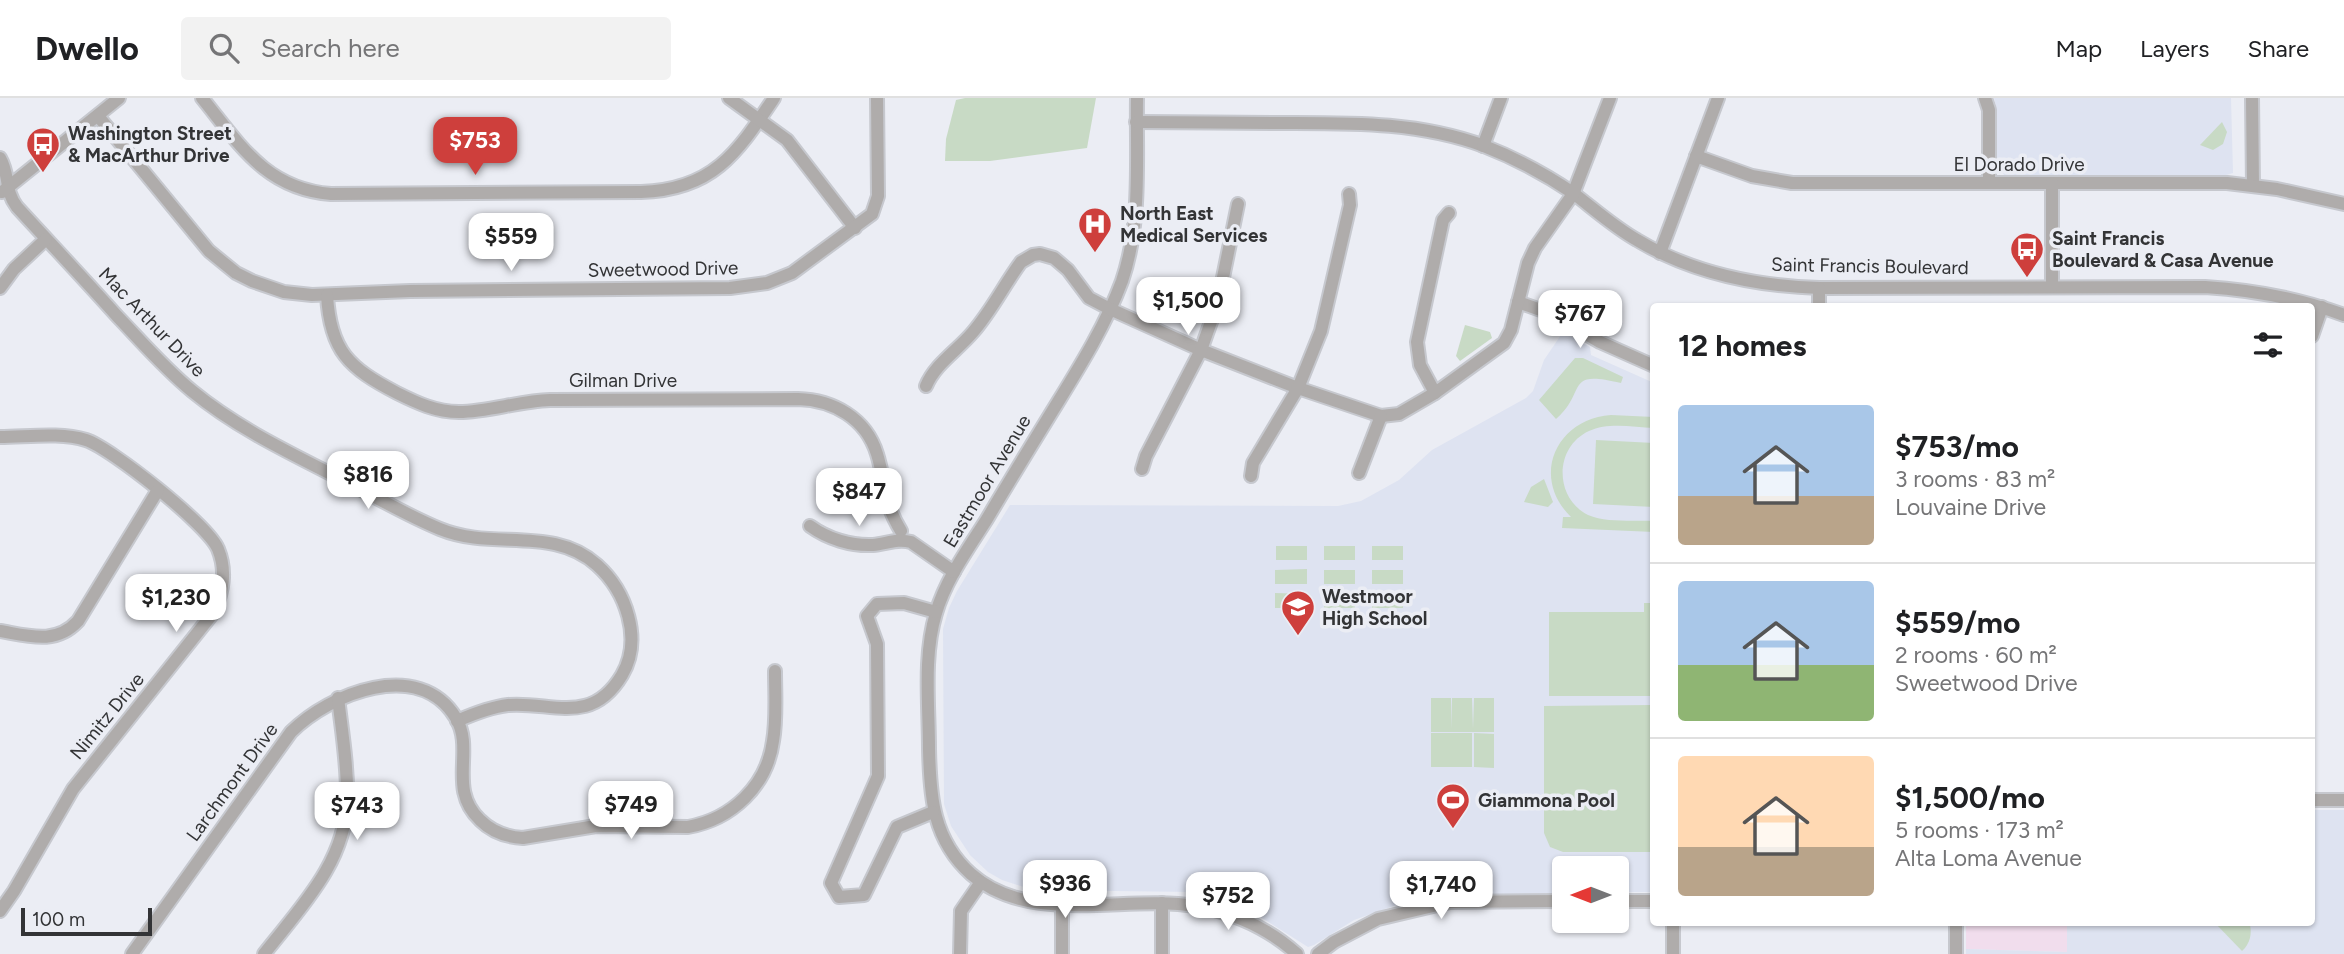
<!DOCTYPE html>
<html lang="en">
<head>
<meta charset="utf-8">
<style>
  body { margin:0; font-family:Figtree,sans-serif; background:#f2f2f2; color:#202124; height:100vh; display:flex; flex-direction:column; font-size:26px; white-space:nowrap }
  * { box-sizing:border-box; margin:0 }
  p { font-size:23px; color:#757577 }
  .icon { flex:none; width:38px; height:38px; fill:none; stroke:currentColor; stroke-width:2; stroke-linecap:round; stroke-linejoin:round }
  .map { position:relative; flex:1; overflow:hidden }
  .details { position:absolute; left:1650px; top:205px; width:665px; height:623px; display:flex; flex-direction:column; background:#fff; border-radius:7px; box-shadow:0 2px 5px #0004 }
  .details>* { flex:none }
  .needle { width:46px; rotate:270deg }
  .controls { position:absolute; left:1552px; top:758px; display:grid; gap:14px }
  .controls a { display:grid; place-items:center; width:77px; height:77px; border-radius:7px; background:#fff; box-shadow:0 2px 5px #0004; font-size:35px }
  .scale { position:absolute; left:21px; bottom:18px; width:131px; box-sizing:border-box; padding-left:7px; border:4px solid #333436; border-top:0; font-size:19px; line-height:24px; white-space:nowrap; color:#333436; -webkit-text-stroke:5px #ebedf4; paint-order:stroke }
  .price { position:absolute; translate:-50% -60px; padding:0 16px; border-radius:14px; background:#fff; color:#222; font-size:23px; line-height:46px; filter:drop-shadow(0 2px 4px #0008) }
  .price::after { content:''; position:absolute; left:50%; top:42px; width:21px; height:16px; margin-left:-10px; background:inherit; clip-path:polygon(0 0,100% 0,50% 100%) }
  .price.on { background:#ce3f3c; color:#fff }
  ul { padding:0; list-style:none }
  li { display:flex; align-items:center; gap:21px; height:175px; padding:0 28px }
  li+li { border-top:2px solid #e0e0e0 }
  li span { display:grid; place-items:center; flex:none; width:196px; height:140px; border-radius:7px; color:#555 }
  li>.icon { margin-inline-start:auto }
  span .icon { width:84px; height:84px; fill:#fffc; stroke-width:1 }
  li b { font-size:30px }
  h2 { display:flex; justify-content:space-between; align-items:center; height:84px; padding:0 28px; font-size:30px }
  header { display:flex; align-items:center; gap:42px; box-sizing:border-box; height:98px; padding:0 35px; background:#fff; border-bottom:2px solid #e0e0e0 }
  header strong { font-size:33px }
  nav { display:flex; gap:38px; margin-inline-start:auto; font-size:24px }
  .search { width:490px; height:63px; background:#f2f2f2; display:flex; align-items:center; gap:18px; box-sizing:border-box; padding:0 24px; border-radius:7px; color:#757577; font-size:26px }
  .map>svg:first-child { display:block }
</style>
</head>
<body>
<header>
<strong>Dwello</strong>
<div class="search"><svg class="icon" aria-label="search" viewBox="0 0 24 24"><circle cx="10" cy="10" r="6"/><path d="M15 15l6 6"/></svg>Search here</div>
<nav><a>Map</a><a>Layers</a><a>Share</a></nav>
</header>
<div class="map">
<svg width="2344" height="856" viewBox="0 0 2344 856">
  <rect width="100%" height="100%" fill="#ebedf4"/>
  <!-- commercial -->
  <polygon fill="#f1dded" points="1966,824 2067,824 2067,854 1966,851"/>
  <!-- built -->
  <g fill="#dee3f1">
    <polygon points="1994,0 2231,0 2233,75 2226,77 2005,78 1997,69 1997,12"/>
    <polygon points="1563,234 1590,249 1591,257 1654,285 1654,794 1617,794 1617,770 1564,770 1564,795 1422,798 1354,822 1314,847 1308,849 1254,815 1195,794 1033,792 1002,782 988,774 970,757 951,728 944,706 943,531 949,510 957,493 1010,407 1338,408 1361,403 1399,382 1432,352 1526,300 1533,293 1544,262"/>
    <polygon points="2312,712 2344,712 2344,856 1966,856 1966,851 2067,854 2067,824 2312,824"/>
  </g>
  <!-- green -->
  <g fill="#c8dac5">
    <polygon points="965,0 1096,0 1087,50 990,63 945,63 946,41 956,2"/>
    <polygon points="2222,24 2227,34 2223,46 2213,52 2200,47"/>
    <polygon points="1465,227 1490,234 1492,240 1460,263 1456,258"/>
    <path d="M1575,260H1583L1623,279L1621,285C1563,271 1588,293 1556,321L1539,302Z"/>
    <path d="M1611,317L1654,319V330C1633,329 1608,324 1589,333C1554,349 1554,400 1588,417C1607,425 1634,422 1654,423V434L1562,430L1563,419H1571C1530,379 1556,321 1611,317Z"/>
    <polygon points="1596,342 1654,345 1654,409 1593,406"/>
    <polygon points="1544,381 1553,404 1548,409 1524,404 1531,389"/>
    <rect x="1276" y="448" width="31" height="14"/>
    <rect x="1324" y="448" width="31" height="14"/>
    <rect x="1372" y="448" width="31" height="14"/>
    <polygon points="1307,471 1307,486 1275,486 1275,472"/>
    <rect x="1324" y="472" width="31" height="14"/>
    <rect x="1372" y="472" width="31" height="14"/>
    <polygon points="1275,495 1307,496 1307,510 1275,510"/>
    <rect x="1324" y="496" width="31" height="14"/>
    <rect x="1372" y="496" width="31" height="14"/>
    <polygon points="1644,505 1654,505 1654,598 1549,598 1549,514 1644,514"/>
    <polygon points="1431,600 1451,600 1452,631 1452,600 1472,600 1473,631 1474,600 1494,600 1494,634 1431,634"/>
    <polygon points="1651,607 1654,611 1654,754 1563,754 1550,749 1544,735 1544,608"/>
    <rect x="1431" y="635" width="41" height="34"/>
    <polygon points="1474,635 1494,636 1494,670 1474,669"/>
    <path d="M2214,824H2249C2253,834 2250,846 2242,853Z"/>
  </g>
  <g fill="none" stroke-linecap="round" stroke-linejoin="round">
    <!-- minor casing -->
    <g stroke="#c6c8ce" stroke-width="16">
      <g id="minor">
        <path d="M202,0C240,47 266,91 331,96L641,94C713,92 737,55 774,0"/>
        <polyline points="729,0 787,42 855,130"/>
        <path d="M1137,0C1136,61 1142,124 1122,183C1106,226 1082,265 1058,304C1034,343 1010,382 987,421C968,451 946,481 936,515C923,558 929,607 929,651C930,699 933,742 971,776C1025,824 1112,801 1178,806C1222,809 1265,827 1297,856"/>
        <polyline points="1985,0 1989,12 1989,85"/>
        <polyline points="2252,0 2253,87"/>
        <polyline points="98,18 209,153 236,175 252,183 284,194 312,197 410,193 730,190 767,185 792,175 872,116 878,98 877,0"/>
        <path d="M1136,24C1186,24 1235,25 1285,25C1353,25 1419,24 1484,48C1515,60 1545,76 1573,95C1594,111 1614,129 1637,142C1692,175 1756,188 1819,190L2205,189C2253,192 2298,200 2344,217"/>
        <polyline points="1483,48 1501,0"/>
        <polyline points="1696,58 1752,78 1792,85 2227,85 2277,91 2344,106"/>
        <path d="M0,60C10,77 4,92 17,109C50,145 84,181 117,218C141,243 164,270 192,293C237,330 290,355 341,381C374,398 406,417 440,431C493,453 553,427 597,467C626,493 643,541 622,577C591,629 551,603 508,607C490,609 473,616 457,623"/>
        <polyline points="2052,85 2052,189"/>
        <polyline points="2,94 119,0"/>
        <polyline points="1660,155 1718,0"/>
        <polyline points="0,190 14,171 46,141"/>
        <path d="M327,197C330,253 349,270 397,295C417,305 436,314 459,314C488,314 519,303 550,302L798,301C833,302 866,320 877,356C886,385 883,404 901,433"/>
        <polyline points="1518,204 1552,216 1600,244 1654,268"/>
        <polyline points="1819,208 1819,190"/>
        <polyline points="2312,238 2322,209"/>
        <path d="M926,288C935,266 958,252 973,234C992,212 1004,187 1021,164L1033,157L1040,156L1054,160L1068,172L1089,200L1110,211L1201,252L1298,290L1381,318L1399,316L1435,295L1504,245L1511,232L1528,165L1535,150L1573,96L1610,0"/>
        <polyline points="1435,295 1420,267 1417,244 1443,122 1449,115"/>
        <path d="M0,339C27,339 60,334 86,342C111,350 208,427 218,451C227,473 223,493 214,514L73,691L14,793L0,813"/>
        <polyline points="1142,371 1146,358 1201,252 1218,204 1238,106"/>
        <polyline points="1359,375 1381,318"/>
        <polyline points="1251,378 1253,365 1298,290 1321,233 1350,107 1349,96"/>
        <path d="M810,428C828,441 851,448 873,447C886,446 897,440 911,444L954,474"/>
        <path d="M0,533C29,538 56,547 78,523L158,392"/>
        <polyline points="2312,702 2344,702"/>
        <polyline points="933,714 897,729 864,797 839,799 831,785 878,678 877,546 867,518 877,506 904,505 936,514"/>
        <polyline points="1617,803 1654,803"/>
        <polyline points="1162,805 1162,856"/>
        <polyline points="1062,806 1062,856"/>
        <polyline points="1673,824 1673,856"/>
        <polyline points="1956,824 1956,856"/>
        <path d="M132,856L291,634C329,596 419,559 456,620C475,652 447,691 480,722C492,734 507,739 523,740L596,728L688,729C732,721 767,688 773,643C777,621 775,596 775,573"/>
        <path d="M264,856C300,810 346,764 347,702C348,669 342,634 338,600"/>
        <polyline points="960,856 961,813 981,784"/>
        <polyline points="1318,856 1334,844 1378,821 1450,804 1564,803"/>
      </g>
    </g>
    <!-- minor -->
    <use href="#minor" stroke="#afacab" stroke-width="12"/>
  </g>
  <!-- icons -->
  <defs>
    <g id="bus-pin" transform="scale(1.75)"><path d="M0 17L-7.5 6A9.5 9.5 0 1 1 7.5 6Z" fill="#ce3f3c" stroke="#ebedf4"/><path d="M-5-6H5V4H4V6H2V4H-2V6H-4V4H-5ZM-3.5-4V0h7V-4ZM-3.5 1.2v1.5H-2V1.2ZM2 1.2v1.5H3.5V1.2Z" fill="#fff"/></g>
    <g id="hospital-pin" transform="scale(1.75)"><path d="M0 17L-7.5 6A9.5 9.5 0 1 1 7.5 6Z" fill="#ce3f3c" stroke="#ebedf4"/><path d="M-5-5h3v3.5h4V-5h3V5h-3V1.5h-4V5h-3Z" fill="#fff"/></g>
    <g id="school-pin" transform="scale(1.75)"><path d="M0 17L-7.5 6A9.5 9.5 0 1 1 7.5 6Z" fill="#ce3f3c" stroke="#ebedf4"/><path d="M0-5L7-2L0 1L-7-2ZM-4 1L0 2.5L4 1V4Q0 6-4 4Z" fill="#fff"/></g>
    <g id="stadium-pin" transform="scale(1.75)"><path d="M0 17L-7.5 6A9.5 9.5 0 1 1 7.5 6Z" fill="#ce3f3c" stroke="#ebedf4"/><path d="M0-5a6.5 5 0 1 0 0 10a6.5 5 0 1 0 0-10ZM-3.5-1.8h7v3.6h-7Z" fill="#fff"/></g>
  </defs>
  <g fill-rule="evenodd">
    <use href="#bus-pin" x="43" y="46"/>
    <use href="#hospital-pin" x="1095" y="126"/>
    <use href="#bus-pin" x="2027" y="151"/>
    <use href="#school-pin" x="1298" y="509"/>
    <use href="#stadium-pin" x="1453" y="702"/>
  </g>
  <g text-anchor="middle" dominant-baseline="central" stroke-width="7" stroke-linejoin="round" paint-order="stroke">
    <!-- poi labels -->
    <g font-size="19" font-weight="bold" fill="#333436" stroke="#ebedf4" text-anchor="start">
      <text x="68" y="35">Washington Street<tspan x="68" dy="22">&amp; MacArthur Drive</tspan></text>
      <text x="1120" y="115">North East<tspan x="1120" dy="22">Medical Services</tspan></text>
      <text x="2052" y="140">Saint Francis<tspan x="2052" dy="22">Boulevard &amp; Casa Avenue</tspan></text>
      <text x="1322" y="498">Westmoor<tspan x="1322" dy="22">High School</tspan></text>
      <text x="1478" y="702">Giammona Pool</text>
    </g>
    <!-- street labels -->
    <g font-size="19" fill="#333436" stroke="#ebedf4">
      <text x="2019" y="66">El Dorado Drive</text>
      <text transform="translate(1870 168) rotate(1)">Saint Francis Boulevard</text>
      <text transform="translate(663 171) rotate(-1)">Sweetwood Drive</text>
      <text transform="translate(152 224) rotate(46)">Mac Arthur Drive</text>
      <text x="623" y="282">Gilman Drive</text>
      <text transform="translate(987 383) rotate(-59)">Eastmoor Avenue</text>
      <text transform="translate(107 618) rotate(-51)">Nimitz Drive</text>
      <text transform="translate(232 684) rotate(-54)">Larchmont Drive</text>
    </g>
  </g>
</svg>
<div class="controls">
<a><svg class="needle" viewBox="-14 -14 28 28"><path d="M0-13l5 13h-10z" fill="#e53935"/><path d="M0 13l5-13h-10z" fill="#757577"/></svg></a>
</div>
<div class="scale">100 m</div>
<b class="price on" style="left:475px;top:79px">$753</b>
<b class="price" style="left:511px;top:175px">$559</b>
<b class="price" style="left:1188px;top:239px">$1,500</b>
<b class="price" style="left:1580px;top:252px">$767</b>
<b class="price" style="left:368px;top:413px">$816</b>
<b class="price" style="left:859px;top:430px">$847</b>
<b class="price" style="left:176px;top:536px">$1,230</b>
<b class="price" style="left:631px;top:743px">$749</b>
<b class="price" style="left:357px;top:744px">$743</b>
<b class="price" style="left:1065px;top:822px">$936</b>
<b class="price" style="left:1441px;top:823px">$1,740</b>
<b class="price" style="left:1228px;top:834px">$752</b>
<section class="details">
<h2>12 homes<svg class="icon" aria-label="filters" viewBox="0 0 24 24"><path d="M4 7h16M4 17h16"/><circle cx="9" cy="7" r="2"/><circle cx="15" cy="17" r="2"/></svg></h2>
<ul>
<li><span style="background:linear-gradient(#a9c7e8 65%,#b9a48a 0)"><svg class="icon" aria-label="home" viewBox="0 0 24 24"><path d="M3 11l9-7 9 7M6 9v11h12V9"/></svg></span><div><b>$753/mo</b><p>3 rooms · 83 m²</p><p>Louvaine Drive</p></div></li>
<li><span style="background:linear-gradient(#a9c7e8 60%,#8fb573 0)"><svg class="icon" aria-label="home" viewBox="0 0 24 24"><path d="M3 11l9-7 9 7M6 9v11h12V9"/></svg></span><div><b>$559/mo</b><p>2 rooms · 60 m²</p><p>Sweetwood Drive</p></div></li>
<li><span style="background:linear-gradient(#ffd9b3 65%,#b9a48a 0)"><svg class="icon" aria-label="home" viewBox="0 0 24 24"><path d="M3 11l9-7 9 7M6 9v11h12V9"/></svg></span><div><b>$1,500/mo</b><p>5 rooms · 173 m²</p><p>Alta Loma Avenue</p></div></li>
</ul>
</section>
</div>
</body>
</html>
